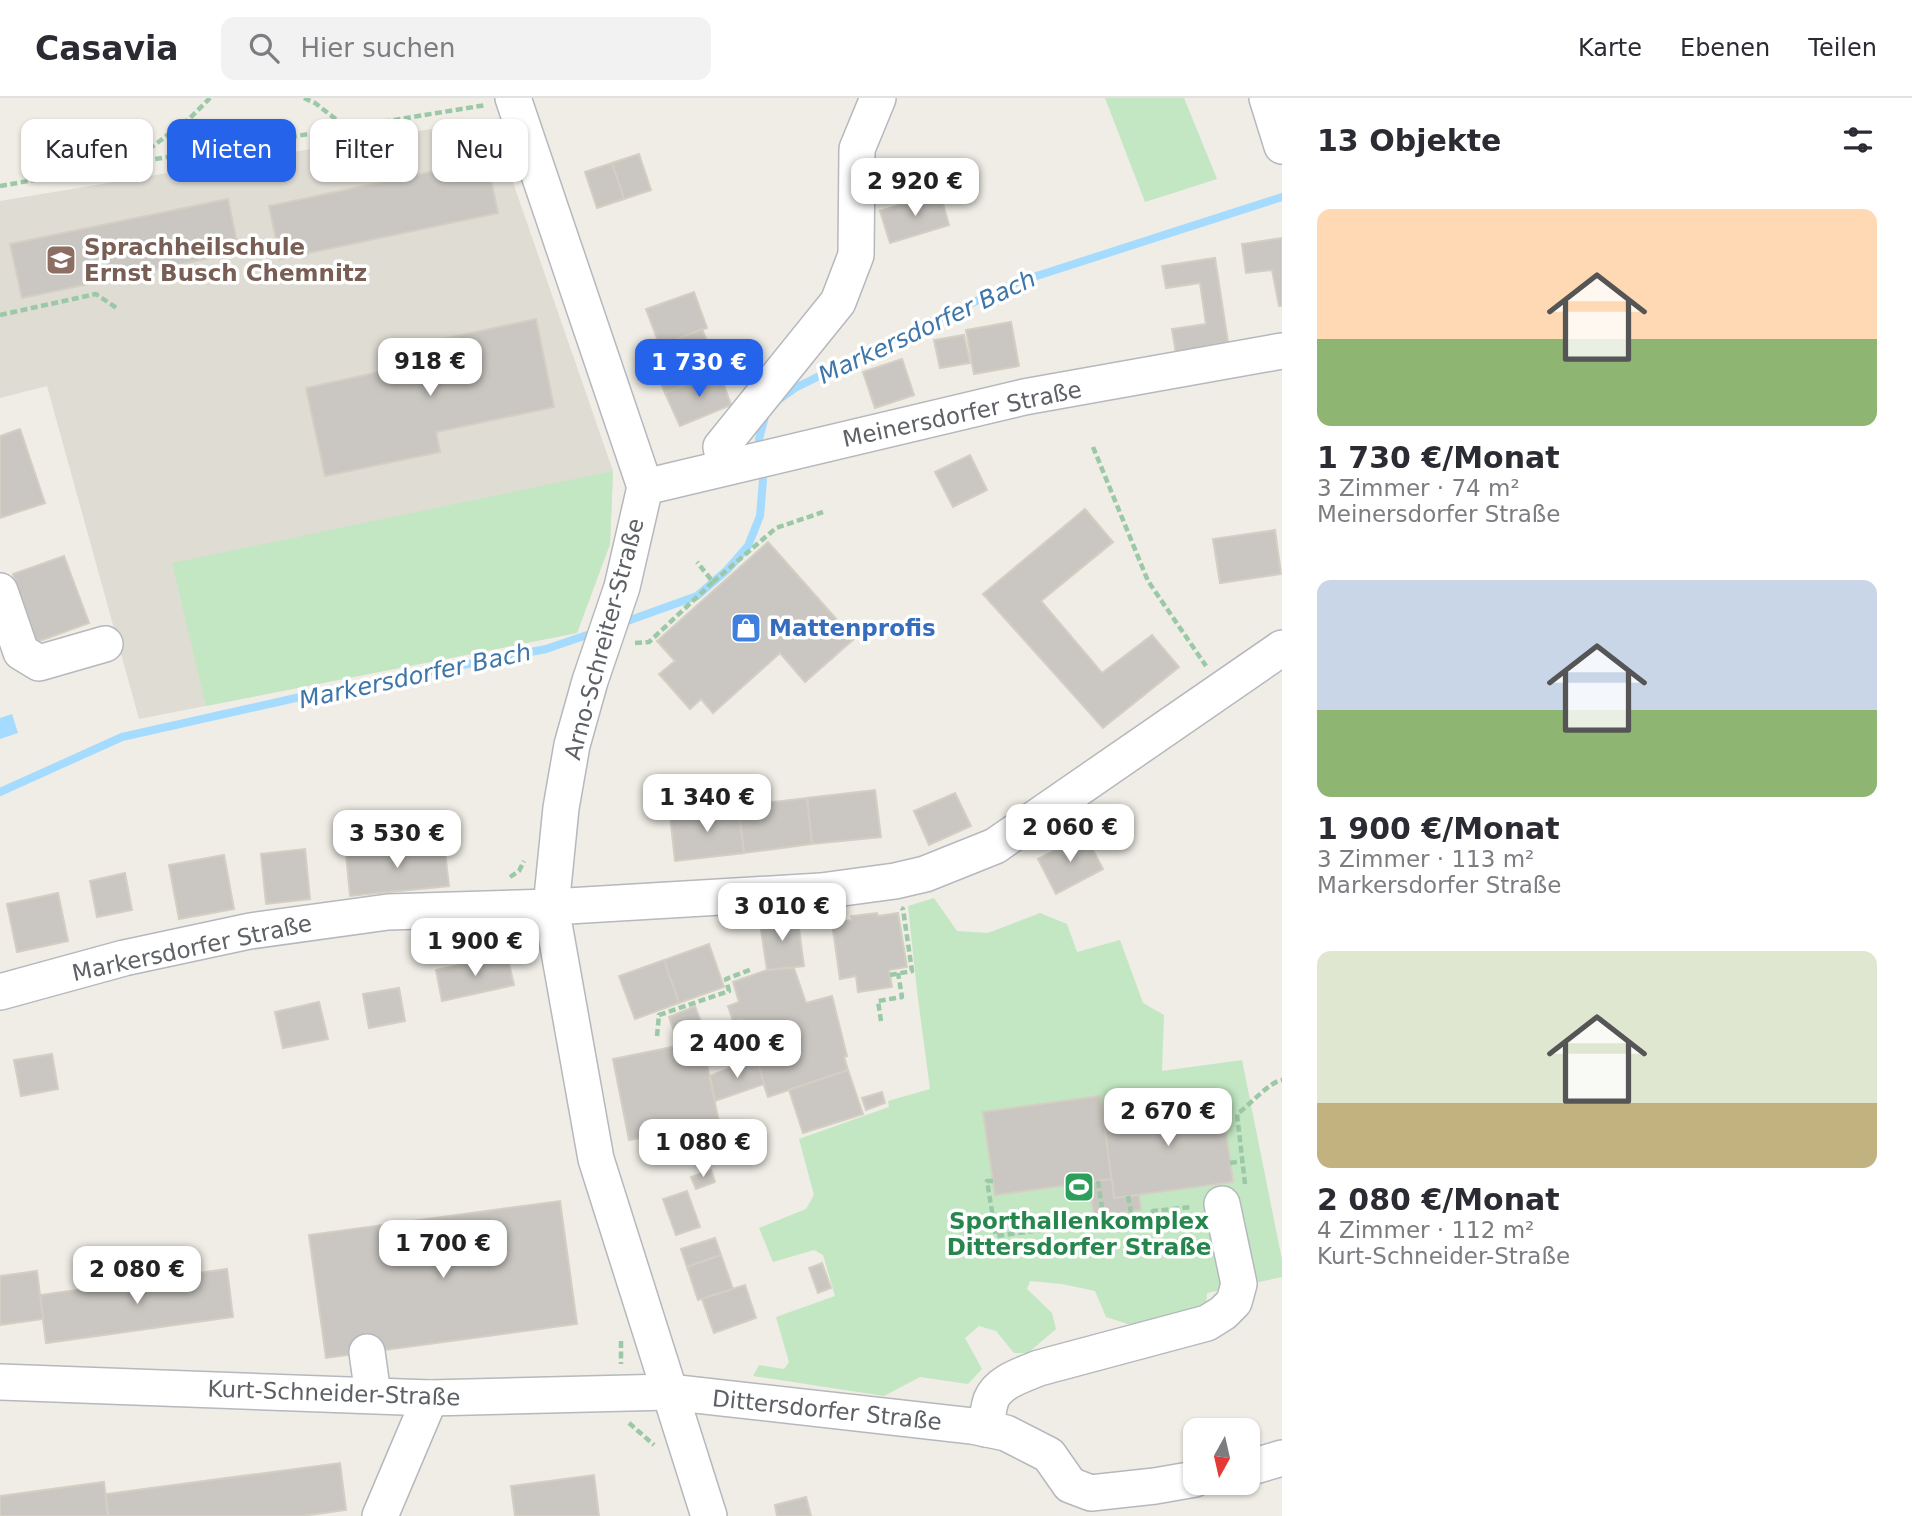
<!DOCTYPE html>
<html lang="de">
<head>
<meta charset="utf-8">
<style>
  body { margin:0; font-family:"DejaVu Sans",sans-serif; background:#f2f2f3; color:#2b2b33; height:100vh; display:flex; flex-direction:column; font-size:26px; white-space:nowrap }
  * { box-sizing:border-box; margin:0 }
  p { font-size:23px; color:#7c7c81 }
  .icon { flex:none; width:38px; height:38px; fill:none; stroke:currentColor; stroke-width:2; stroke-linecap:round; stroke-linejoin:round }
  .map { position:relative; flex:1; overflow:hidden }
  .drawer { display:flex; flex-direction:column; background:#fff; width:630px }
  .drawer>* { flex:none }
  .hud { position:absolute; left:21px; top:21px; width:665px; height:63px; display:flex; gap:14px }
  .needle { width:46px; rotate:188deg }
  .buttons { position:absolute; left:1183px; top:1320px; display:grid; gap:14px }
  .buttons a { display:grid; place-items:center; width:77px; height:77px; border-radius:14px; background:#fff; box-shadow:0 2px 5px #0004; font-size:35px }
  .price { position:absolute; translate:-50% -60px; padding:0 16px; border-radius:14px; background:#fff; color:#222; font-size:23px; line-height:46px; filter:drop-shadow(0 2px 4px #0008) }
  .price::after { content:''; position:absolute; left:50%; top:42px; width:21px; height:16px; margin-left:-10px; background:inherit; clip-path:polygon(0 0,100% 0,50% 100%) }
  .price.current { background:#2563eb; color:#fff }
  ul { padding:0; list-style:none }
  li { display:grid; align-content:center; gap:14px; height:371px; padding:0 35px }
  li span { display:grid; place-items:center; height:217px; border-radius:14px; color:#555 }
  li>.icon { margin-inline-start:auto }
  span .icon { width:126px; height:126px; fill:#fffc; stroke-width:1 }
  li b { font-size:30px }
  h2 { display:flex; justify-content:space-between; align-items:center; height:84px; padding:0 35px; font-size:30px }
  .chip { padding:0 24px; border-radius:14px; background:#fff; box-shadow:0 2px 5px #0004; font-size:24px; line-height:63px }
  .chip.current { background:#2563eb; color:#fff }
  header { display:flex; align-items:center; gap:42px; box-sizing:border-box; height:98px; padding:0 35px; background:#fff; border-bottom:2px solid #e1e1e2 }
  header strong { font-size:33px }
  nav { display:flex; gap:38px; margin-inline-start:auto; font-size:24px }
  .search { width:490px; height:63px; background:#f2f2f3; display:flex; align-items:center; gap:18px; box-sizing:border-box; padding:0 24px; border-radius:14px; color:#7c7c81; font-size:26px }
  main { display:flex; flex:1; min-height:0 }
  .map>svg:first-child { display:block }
</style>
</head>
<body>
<header>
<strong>Casavia</strong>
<div class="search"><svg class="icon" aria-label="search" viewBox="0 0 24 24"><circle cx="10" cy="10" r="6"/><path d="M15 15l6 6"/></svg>Hier suchen</div>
<nav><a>Karte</a><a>Ebenen</a><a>Teilen</a></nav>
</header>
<main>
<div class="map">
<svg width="1282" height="1418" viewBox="0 0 1282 1418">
  <rect width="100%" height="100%" fill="#efede5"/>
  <!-- education -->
  <polygon fill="#dfdcd3" points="491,21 613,373 610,446 577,535 139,621 47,288 0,300 0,103"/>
  <!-- green -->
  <g fill="#c3e7c2">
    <polygon points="1105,0 1184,0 1217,81 1145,104"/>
    <polygon points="613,373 610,446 577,535 206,608 172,465"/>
    <polygon points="934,800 957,833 988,835 1040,815 1067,826 1077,854 1120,842 1143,905 1164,917 1162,973 1242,962 1282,1162 1282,1179 1207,1195 1206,1207 1193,1216 1137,1229 1106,1219 1095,1193 1062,1186 1030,1183 1027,1191 1052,1215 1056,1231 1028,1255 1014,1255 996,1233 979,1228 965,1240 982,1271 968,1286 920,1279 884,1298 753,1278 759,1267 784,1271 789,1264 776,1219 835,1198 823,1157 814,1152 773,1164 759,1130 806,1111 814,1097 799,1041 889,1009 888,1003 930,991 917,893 908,808"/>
  </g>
  <!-- water -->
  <polygon fill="#a5dbff" points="12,616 18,635 0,641 0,620"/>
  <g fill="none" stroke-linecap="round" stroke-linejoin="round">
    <!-- stream -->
    <g stroke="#a5dbff" stroke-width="8">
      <polyline points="777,303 795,290 919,229 1018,184 1282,99"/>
      <polyline points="759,341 766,315"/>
      <polyline points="622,525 697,498 727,472 748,448 760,418 763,382"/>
      <polyline points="0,694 122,639 309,597 546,551 596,534"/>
    </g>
  </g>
  <!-- building -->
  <g fill="#cac7c2" stroke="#d4cec3" stroke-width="2">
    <polygon points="639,56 651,92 624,101 612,65"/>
    <polygon points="487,62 498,115 280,161 269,108"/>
    <polygon points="612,65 624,101 597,110 585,74"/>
    <polygon points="940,95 949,127 890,145 880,113"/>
    <polygon points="228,101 239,154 22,200 10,146"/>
    <polygon points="1282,140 1282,208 1279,208 1272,172 1246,175 1242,146"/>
    <polygon points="1215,160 1228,244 1208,248 1210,257 1177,262 1172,231 1206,226 1200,185 1166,190 1162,168"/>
    <polygon points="694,194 707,230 660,248 646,211"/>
    <polygon points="536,221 554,309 436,334 440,354 325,378 306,290 424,264 420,246"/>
    <polygon points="1011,224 1019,268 974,276 966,232"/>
    <polygon points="702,231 719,273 665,295 648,253"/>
    <polygon points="964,237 970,265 940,270 934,242"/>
    <polygon points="902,261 914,297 875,310 863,274"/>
    <polygon points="719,273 731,307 680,328 665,295"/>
    <polygon points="20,331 45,405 0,420 0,338"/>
    <polygon points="970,357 987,392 953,409 935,374"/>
    <polygon points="1085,411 1113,444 1041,503 1102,575 1152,537 1179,569 1103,630 983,496"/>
    <polygon points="1275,432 1281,476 1220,485 1213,441"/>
    <polygon points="768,444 854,541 805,584 780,555 713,615 701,601 690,611 659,576 675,563 657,543"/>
    <polygon points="64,458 89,525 37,544 13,476"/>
    <polygon points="875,692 881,739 812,746 807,700"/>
    <polygon points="955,695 971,728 929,747 914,713"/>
    <polygon points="807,700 812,746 744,755 738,708"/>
    <polygon points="738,708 744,755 675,763 670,717"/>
    <polygon points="1085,737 1103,771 1056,796 1038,761"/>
    <polygon points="444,745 449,788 350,798 346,756"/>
    <polygon points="305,751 310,801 266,806 261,756"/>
    <polygon points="224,757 234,811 179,821 169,767"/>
    <polygon points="125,775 132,812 97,819 90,783"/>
    <polygon points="58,795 68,843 17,854 7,806"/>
    <polygon points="877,815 878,818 898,815 907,869 889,872 892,889 858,894 856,878 840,881 832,825 852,822 851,818"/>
    <polygon points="797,816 804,868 767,872 760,825"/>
    <polygon points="709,846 724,889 679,905 664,862"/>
    <polygon points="507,857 514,887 442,903 436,872"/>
    <polygon points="664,862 679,905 635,921 619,878"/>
    <polygon points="794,870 806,905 832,898 847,958 844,959 848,972 768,999 742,921 733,923 728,908 739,904 733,884 767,872"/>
    <polygon points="399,890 405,923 369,930 363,896"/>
    <polygon points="319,904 328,941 283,950 275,914"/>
    <polygon points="695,908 712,954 705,957 702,943 679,948 669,919"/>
    <polygon points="702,943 719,1024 629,1042 613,961"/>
    <polygon points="52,956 58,991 21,998 14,962"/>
    <polygon points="756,960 764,986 715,1003 710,978"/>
    <polygon points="848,972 863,1016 803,1035 789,992"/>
    <polygon points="882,994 885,1005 866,1012 862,1000"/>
    <polygon points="1100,998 1112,1081 995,1097 983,1014"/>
    <polygon points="1221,999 1233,1084 1114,1100 1103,1016"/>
    <polygon points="711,1072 715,1084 696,1091 691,1079"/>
    <polygon points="1112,1081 1114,1100 1139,1097 1141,1112 1094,1118 1089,1084"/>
    <polygon points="687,1093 700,1129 676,1137 663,1101"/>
    <polygon points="560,1103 577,1226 326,1260 309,1137"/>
    <polygon points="715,1140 721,1157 687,1169 681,1151"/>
    <polygon points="721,1157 733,1191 698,1202 687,1169"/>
    <polygon points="822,1165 831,1190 818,1195 809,1170"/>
    <polygon points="227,1171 233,1219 46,1245 40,1197"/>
    <polygon points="37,1173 43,1221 0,1227 0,1178"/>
    <polygon points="745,1187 756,1220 714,1235 702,1201"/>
    <polygon points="340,1365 346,1412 302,1418 108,1418 106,1396"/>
    <polygon points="594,1377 599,1418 515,1418 511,1388"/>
    <polygon points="104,1384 108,1418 0,1418 0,1398"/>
    <polygon points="806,1399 811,1418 777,1418 775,1407"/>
  </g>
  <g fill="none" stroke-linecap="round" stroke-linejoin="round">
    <!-- minor casing -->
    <g stroke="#b5b8bc" stroke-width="38">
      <g id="minor">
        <polyline points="513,0 645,389 622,489 590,583 572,647 561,710 551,809 596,1061 709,1418"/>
        <polyline points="1267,0 1282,48"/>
        <polyline points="725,369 721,349 838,204 856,157 857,51 878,0"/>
        <polyline points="645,389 1024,299 1282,253"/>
        <polyline points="0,493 21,554 39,565 105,546"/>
        <polyline points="0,894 124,860 250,833 388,814 551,809 821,793 895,783 925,776 995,748 1282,550"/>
        <polyline points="367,1254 373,1297"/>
        <polyline points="0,1284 430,1300 669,1294 972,1328 1006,1335 1049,1357 1070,1387 1091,1395 1155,1388 1195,1381"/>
        <path d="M986,1331C987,1321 988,1311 991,1302C998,1284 1022,1277 1039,1270L1207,1225L1223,1215L1234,1204L1239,1186L1222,1106"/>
        <polyline points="1248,1370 1282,1360"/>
        <polyline points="380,1418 430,1300"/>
      </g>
    </g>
    <!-- path -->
    <g stroke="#9bc8a6" stroke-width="4.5" stroke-dasharray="7 3.5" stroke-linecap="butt">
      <polyline points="304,0 315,5 346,29"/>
      <polyline points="132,64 190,20 210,0"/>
      <polyline points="0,88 131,65 486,7"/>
      <polyline points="0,217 96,196 118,211"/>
      <polyline points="1093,349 1148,483 1206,568"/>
      <polyline points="713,484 776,430 823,414"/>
      <polyline points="635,545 649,544 713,484 697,464"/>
      <polyline points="510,779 519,773 524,763"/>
      <polyline points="508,840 520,851 528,862"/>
      <polyline points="890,877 912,873 903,811 901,810"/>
      <polyline points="881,923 878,903 902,899 898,875"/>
      <polyline points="657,938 659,917 729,893 726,881 752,871"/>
      <polyline points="1230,1065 1242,1063"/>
      <polyline points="993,1083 987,1083 996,1138 1149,1118 1153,1113 1192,1109"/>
      <polyline points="1098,1083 1104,1123"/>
      <path d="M1245,1086L1237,1016C1250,1007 1269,984 1282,982"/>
      <polyline points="1128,1098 1132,1120"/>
      <polyline points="621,1243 621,1266"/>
      <polyline points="629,1325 654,1347"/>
    </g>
    <!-- minor -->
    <use href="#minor" stroke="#fff" stroke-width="35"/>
  </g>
  <!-- icons -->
  <defs>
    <g id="school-square" transform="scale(1.575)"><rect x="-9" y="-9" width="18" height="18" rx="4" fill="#8d6e63" stroke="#fff"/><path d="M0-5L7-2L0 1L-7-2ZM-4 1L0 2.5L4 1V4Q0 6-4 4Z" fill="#fff"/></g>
    <g id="shop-square" transform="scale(1.575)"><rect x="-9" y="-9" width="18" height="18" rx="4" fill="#3f7fe0" stroke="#fff"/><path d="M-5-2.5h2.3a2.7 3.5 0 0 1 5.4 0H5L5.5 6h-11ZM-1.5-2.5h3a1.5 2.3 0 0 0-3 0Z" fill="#fff"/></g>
    <g id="stadium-square" transform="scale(1.575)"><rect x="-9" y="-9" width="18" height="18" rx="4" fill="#2e9e5b" stroke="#fff"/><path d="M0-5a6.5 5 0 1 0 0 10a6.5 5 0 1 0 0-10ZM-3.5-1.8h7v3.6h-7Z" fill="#fff"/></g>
  </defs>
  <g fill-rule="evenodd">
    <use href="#school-square" x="61" y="162"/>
    <use href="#shop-square" x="746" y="530"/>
    <use href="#stadium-square" x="1079" y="1089"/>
  </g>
  <g text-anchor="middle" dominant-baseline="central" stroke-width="7" stroke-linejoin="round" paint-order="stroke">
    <!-- education labels -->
    <g font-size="23" font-weight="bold" fill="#785e54" stroke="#fff" text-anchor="start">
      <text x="84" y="149">Sprachheilschule<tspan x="84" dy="26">Ernst Busch Chemnitz</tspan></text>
    </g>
    <!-- street labels -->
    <g font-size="23" fill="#5d6166" stroke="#fff">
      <text transform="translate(962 316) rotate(-12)">Meinersdorfer Straße</text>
      <text transform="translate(604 541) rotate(-75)">Arno-Schreiter-Straße</text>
      <text transform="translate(192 850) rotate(-12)">Markersdorfer Straße</text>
      <text transform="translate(334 1295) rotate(2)">Kurt-Schneider-Straße</text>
      <text transform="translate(827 1312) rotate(6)">Dittersdorfer Straße</text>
    </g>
    <!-- shop labels -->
    <g font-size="23" font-weight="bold" fill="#366cbe" stroke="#fff" text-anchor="start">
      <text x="769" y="530">Mattenprofis</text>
    </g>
    <!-- leisure labels -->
    <g font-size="23" font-weight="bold" fill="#27864d" stroke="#fff">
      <text x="1079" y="1123">Sporthallenkomplex<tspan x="1079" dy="26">Dittersdorfer Straße</tspan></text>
    </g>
    <!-- water labels -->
    <g font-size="24" font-style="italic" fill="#3e76a9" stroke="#fff">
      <text transform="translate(927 229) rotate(-25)">Markersdorfer Bach</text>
      <text transform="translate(415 578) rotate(-12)">Markersdorfer Bach</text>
    </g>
  </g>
</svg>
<div class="buttons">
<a><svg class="needle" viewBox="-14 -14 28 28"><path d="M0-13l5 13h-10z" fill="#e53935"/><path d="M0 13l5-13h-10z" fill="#7c7c81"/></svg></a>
</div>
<b class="price" style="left:915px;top:120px">2 920 €</b>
<b class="price" style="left:430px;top:300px">918 €</b>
<b class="price current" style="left:699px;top:301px">1 730 €</b>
<b class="price" style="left:707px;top:736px">1 340 €</b>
<b class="price" style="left:1070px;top:766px">2 060 €</b>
<b class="price" style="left:397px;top:772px">3 530 €</b>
<b class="price" style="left:782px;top:845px">3 010 €</b>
<b class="price" style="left:475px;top:880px">1 900 €</b>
<b class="price" style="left:737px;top:982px">2 400 €</b>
<b class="price" style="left:1168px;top:1050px">2 670 €</b>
<b class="price" style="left:703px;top:1081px">1 080 €</b>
<b class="price" style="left:443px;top:1182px">1 700 €</b>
<b class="price" style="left:137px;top:1208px">2 080 €</b>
<div class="hud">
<a class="chip">Kaufen</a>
<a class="chip current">Mieten</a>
<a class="chip">Filter</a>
<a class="chip">Neu</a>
</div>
</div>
<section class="drawer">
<h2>13 Objekte<svg class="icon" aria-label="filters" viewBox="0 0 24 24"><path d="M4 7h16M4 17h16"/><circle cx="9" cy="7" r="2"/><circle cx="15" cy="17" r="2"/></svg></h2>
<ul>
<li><span style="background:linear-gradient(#ffd9b3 60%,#8fb573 0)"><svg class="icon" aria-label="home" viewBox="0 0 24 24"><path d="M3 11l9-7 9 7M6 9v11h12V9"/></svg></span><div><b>1 730 €/Monat</b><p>3 Zimmer · 74 m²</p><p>Meinersdorfer Straße</p></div></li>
<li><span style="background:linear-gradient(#c9d6e8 60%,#8fb573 0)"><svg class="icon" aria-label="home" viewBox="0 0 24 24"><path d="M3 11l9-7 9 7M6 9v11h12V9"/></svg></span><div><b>1 900 €/Monat</b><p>3 Zimmer · 113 m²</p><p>Markersdorfer Straße</p></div></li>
<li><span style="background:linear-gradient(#dfe7d0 70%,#c2b280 0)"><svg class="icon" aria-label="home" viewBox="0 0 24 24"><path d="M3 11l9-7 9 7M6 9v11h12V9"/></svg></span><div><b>2 080 €/Monat</b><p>4 Zimmer · 112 m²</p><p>Kurt-Schneider-Straße</p></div></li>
</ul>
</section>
</main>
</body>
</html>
